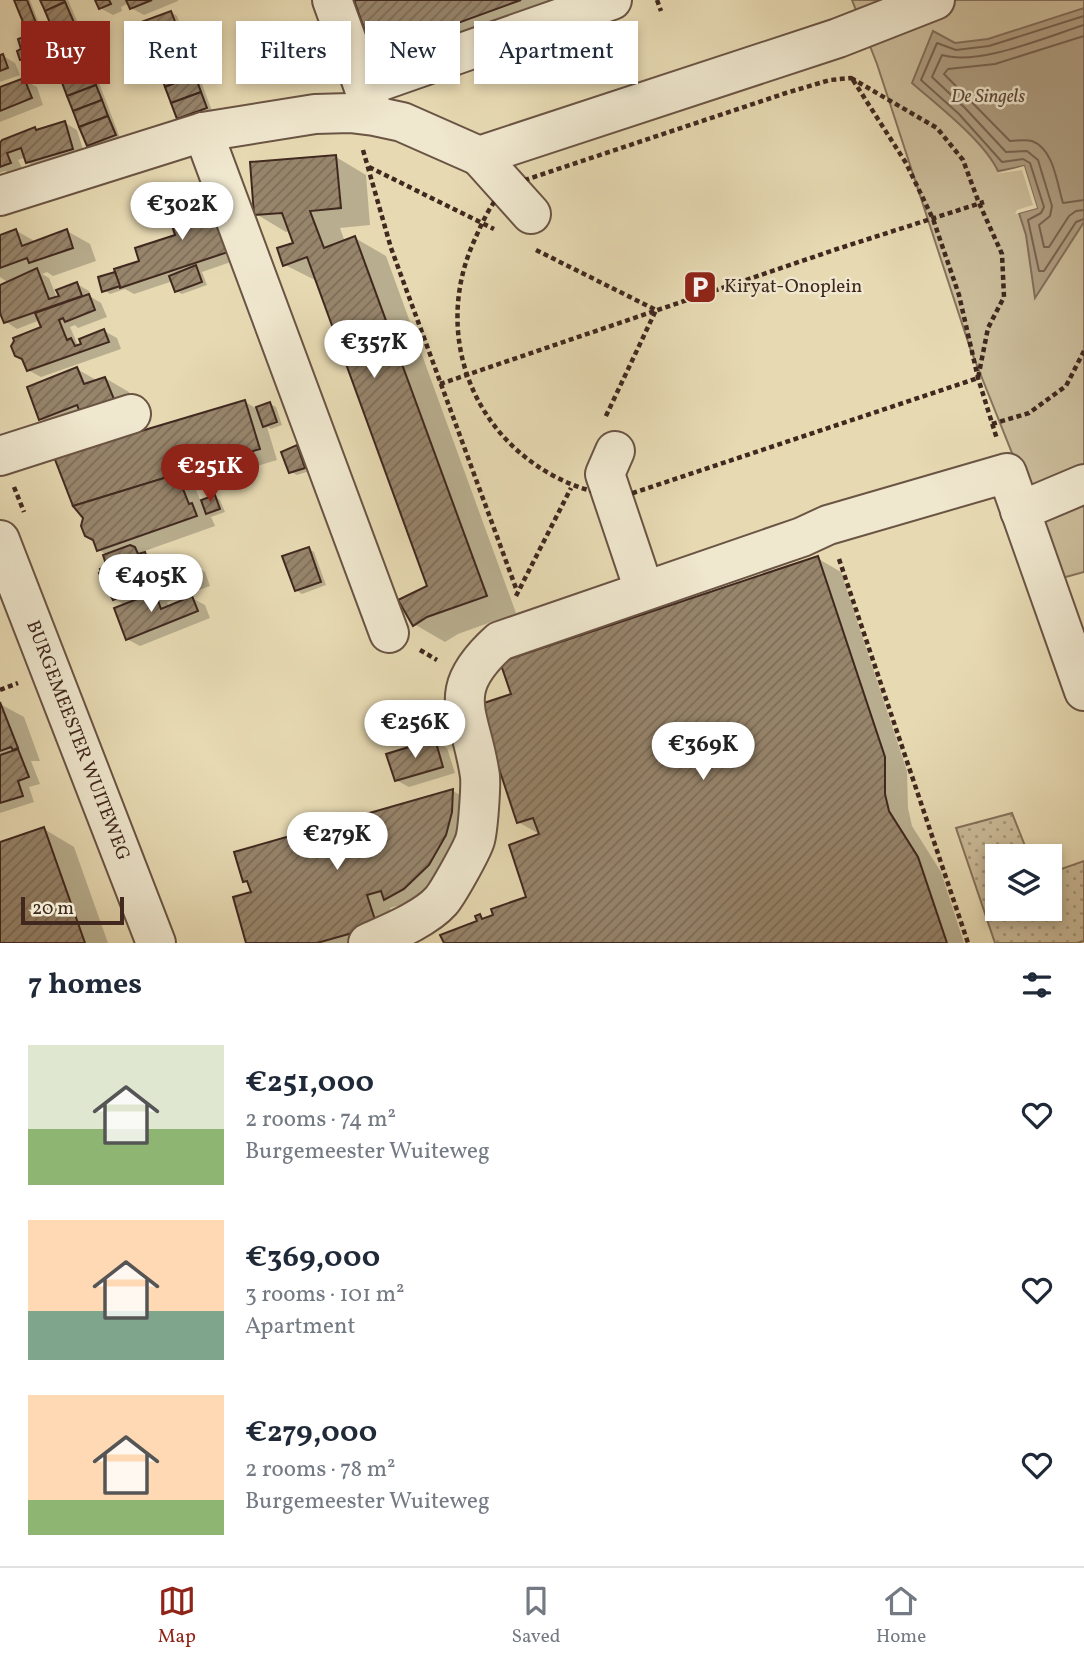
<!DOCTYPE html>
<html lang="en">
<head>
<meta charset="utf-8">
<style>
  body { margin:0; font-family:Vollkorn,serif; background:#f2f2f3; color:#1f2937; height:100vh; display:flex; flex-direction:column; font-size:26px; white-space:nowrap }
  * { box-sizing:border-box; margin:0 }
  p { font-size:23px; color:#747a83 }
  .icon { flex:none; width:38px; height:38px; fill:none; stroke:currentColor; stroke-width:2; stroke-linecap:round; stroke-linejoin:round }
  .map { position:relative; height:943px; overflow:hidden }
  .details { display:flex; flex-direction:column; background:#fff; flex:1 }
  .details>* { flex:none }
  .hud { position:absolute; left:21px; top:21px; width:700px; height:63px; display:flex; gap:14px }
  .fabs { position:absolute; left:985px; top:844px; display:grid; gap:14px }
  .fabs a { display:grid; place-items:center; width:77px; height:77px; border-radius:0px; background:#fff; box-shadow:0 4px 10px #0003; font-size:35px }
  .scale { position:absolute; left:21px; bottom:18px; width:103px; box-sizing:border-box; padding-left:7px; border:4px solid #40281f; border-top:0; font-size:19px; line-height:24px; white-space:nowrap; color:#40281f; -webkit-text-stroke:5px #efe7ce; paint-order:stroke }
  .price { position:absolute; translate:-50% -60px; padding:0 16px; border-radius:24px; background:#fff; color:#222; font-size:23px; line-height:46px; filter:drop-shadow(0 2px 4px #0008) }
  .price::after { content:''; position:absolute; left:50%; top:42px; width:21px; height:16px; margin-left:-10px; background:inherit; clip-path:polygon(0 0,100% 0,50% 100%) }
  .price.on { background:#8f2418; color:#fff }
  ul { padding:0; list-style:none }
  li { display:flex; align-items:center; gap:21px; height:175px; padding:0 28px }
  li span { display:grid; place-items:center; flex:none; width:196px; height:140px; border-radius:0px; color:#555 }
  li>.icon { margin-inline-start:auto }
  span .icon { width:84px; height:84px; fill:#fffc; stroke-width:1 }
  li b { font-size:30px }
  h2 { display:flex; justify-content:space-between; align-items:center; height:84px; padding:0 28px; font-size:30px }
  .pill { padding:0 24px; border-radius:0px; background:#fff; box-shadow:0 4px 10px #0003; font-size:24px; line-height:63px }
  .pill.on { background:#8f2418; color:#fff }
  .tabs { display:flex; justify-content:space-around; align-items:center; height:98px; border-top:2px solid #e0e1e3; background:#fff; font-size:19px; color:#747a83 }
  .tabs a { display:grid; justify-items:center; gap:4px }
  .tabs .on { color:#8f2418 }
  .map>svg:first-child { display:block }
</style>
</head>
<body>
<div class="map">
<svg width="1084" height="943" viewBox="0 0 1084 943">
  <defs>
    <pattern id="grass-dots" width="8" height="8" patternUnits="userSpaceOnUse" patternTransform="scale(1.75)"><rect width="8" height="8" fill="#cbbc9a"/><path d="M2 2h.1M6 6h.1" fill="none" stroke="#a6997d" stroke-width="1.8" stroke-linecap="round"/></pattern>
    <pattern id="building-hatch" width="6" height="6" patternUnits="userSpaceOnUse" patternTransform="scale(1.75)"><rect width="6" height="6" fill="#97856c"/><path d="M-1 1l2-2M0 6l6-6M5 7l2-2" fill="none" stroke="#7d6d58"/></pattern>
  </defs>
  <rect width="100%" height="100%" fill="#e7dab3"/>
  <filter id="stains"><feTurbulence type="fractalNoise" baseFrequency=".00286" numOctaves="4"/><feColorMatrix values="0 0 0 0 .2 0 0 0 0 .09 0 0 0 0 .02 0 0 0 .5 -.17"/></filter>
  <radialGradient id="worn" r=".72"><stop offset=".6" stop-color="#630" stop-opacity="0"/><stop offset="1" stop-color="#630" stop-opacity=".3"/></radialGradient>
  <!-- grass -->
  <polygon fill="url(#grass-dots)" stroke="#86725c" stroke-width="2" points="1012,813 1029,856 998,856 998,908 1050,908 1050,873 1084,861 1084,941 1077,943 995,943 956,828"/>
  <!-- park -->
  <polygon fill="#cbbc9a" stroke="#86725c" stroke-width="2" points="852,0 1084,0 1084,572 1062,578 970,348 877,64"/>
  <!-- water -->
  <path fill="#ae9d81" stroke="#826e5a" stroke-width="2" d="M1084,8V222L1035,298L1026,235L1019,213L1037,208L1024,166L998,171C983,140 938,106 912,83L933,31L955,43L988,39Z"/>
  <!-- pier -->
  <polygon fill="#e7dab3" points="1024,166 1037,208 1015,214 1017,210 1033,205 1022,170 995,174"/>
  <!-- shadow -->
  <g fill="#0003">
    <polygon points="16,0 30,0 40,26 32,29 26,26"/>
    <polygon points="43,0 68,0 88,46 69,54 64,51"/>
    <polygon points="97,0 178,0 178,1 144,15 131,8 129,3 121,7 122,11 113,15 100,8"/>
    <polygon points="356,0 567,0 393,63 375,53"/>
    <polygon points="171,12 177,16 212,111 184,121 179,118"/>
    <polygon points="42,32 48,35 54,53 27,62 21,59 24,50"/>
    <polygon points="84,55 90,59 120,138 94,148 88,145"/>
    <polygon points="3,56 15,63 20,75 0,82 0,57"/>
    <polygon points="24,80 37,87 43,105 0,122 0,89"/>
    <polygon points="65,123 77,130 85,156 40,169 27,162 26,157 18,160 23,170 11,174 5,171 0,173 0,143"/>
    <polygon points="336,157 366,175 370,225 340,228 345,242 355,238 386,256 516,613 458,634 445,642 414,624 429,587 317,281 285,265 295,244 290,231 286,232 256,214"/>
    <polygon points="15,230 36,242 67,231 90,244 96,261 53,276 47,272 42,274 49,278 57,298 77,284 89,291 91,297 101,303 107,317 78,328 75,325 70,327 77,343 84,347 104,331 117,338 121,349 41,377 28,370 43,328 40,320 17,329 5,321 0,309 0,287 9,283 0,277 0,236"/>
    <polygon points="177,236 248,256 202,272 207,285 182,294 176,291 173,281 134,294 125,289 110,294 104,290"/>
    <polygon points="77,369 98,381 105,378 129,392 140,422 64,432 41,419"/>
    <polygon points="244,401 257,409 270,404 276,407 282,425 271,429 267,427 277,460 194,485 201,502 215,497 220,500 225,512 211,517 215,526 142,552 165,565 182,559 205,572 210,586 167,602 169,607 192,598 205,605 210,618 140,646 127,639 125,605 114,599 107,555 99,550"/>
    <polygon points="297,447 302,451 310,471 297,475 291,472"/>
    <polygon points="309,549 314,552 326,585 302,594 296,590"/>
    <polygon points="817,558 841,572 907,771 908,808 912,826 941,872 964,943 445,943 480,922 480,916 486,920 528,898 541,835 518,822 513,695"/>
    <polygon points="0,704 24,717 40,761 31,761 40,784 29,787 34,802 0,813"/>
    <polygon points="434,741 447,748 455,773 409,787 396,780"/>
    <polygon points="453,791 476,804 469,848 408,912 397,906 390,908 399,939 385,943 248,943 253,893 250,884 245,881 345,822 352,826 363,823 361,817"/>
    <polygon points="44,829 74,847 108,943 0,943 0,844"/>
  </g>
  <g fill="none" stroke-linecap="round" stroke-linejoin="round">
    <!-- shore -->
    <g stroke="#776250" stroke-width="2">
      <polyline points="1084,16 989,46 956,50 937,43 921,80 959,114 1002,162 1023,159 1030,163 1044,207 1041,213 1028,220 1039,271 1044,271 1076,222 1084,219"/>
      <path d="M1084,25C1046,37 979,66 942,55L932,77L965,108L1006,152L1027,151L1038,160L1052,206L1050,216L1039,225L1044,247H1049L1069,216L1076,211L1084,210"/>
      <path d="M1084,36L995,64L948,69L944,74L1010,141C1017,141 1024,139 1032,141C1054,149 1057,184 1063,203L1084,200"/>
    </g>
  </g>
  <!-- building -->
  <g fill="url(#building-hatch)" stroke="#40281f" stroke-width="2">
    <polygon points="14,0 27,0 36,23 25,27"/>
    <polygon points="40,0 64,0 65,2 45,11"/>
    <polygon points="95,0 109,0 111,4 99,9"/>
    <polygon points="126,0 152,0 130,9"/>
    <polygon points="354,0 521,0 373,54"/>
    <polygon points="65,2 83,43 62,52 45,11"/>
    <polygon points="171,11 177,27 147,38 141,22"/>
    <polygon points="177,27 183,43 153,54 147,38"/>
    <polygon points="42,30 49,50 20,60 17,51 21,49 18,39"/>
    <polygon points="183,43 189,59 159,70 153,54"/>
    <polygon points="84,53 90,69 61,80 55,65"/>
    <polygon points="3,54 8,68 0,71 0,55"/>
    <polygon points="189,59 195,75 165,87 159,70"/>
    <polygon points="90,69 96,85 67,96 61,80"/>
    <polygon points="195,75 201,92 171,103 165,87"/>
    <polygon points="24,78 32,98 0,111 0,87"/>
    <polygon points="96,85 102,100 73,111 67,96"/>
    <polygon points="201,92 207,108 177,119 171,103"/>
    <polygon points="102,100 108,116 79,127 73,111"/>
    <polygon points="108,116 116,135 87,146 79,127"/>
    <polygon points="65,121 73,149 26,163 21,148 7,153 11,163 0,167 0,143 2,140 35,127 36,130"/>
    <polygon points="336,155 341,208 310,211 324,248 355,236 487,596 427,617 413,626 398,600 427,586 307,257 283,266 277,248 293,243 282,213 254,215 250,162"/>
    <polygon points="213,191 237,249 120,288 114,269 139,261 135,248 175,235 168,213 194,202 192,200"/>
    <polygon points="16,229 22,246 67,229 73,248 29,263 27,258 0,268 0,235"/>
    <polygon points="196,265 202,282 175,292 169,276"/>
    <polygon points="37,268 49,299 59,296 56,290 77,282 82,296 4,323 0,313 0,285"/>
    <polygon points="115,272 120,286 102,292 98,277"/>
    <polygon points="89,294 95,310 65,322 63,318 59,320 67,340 71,338 75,346 81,344 79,339 104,329 109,342 27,371 22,359 15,356 11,346 14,341 13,338 41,327 35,313"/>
    <polygon points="77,367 84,384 105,377 118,409 83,420 77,405 39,420 27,387"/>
    <polygon points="245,400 260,449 73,506 54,457"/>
    <polygon points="270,402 277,422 263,427 256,407"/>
    <polygon points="297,445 305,468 289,473 281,452"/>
    <polygon points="177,474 189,504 192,503 197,516 97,551 93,540 85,536 81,526 83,518 73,506"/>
    <polygon points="215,495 220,509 206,514 201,500"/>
    <polygon points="130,545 135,547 138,554 145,552 151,569 182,557 188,573 113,600 99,573 101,572 100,569 107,567 103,555"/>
    <polygon points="309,547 321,582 295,591 282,556"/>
    <polygon points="818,556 885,757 885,794 889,811 918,857 947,943 444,943 440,935 477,921 475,916 480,914 482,919 493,915 491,909 526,897 509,845 539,834 533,818 517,823 478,705 511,694 500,662"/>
    <polygon points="155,592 161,609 192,596 198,611 126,640 114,608"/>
    <polygon points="0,702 18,748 13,750 11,747 0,751"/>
    <polygon points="435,739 443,767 395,781 386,754"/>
    <polygon points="18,749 29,777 18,781 23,796 0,803 0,755"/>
    <polygon points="453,789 452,812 446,835 429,865 404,889 384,900 381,891 367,895 377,926 317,943 246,943 233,897 251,892 247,881 243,882 234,852 346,820 347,825 361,822 359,816"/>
    <polygon points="44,827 85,943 0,943 0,842"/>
  </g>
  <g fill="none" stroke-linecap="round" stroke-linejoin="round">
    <!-- minor casing -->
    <g stroke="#6a5444" stroke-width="42">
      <g id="minor">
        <polyline points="332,0 372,110"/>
        <polyline points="364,87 612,0"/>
        <polyline points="203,132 389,633"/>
        <polyline points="479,156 531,214"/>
        <polyline points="0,196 203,132 315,114 350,113 374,116 402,122 479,156 838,38 935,0"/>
        <polyline points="615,451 605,474 644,590"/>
        <polyline points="0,456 131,414"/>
        <polyline points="1020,511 1084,484"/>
        <path id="s1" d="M0,540L156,943"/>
        <path d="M368,943C390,933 425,919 441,901C448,893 472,850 475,840C478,830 481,787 480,776C471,712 442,693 500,641L802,537L828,525L1007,473L1084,691"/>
      </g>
    </g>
    <!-- path -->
    <g stroke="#40281f" stroke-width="4.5" stroke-dasharray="5 3.5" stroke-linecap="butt">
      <polyline points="657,0 661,11"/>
      <path d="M851,78L937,128L963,160L979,203L1002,254L1004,297L988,328L978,378L633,493C604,497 578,489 552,475C467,428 434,327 475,239C482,223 492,200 506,189C512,185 519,183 525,180L786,93L830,80Z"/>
      <polyline points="853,80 906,163 933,219 959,295 978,378 997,439"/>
      <polyline points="363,150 391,248 517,591"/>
      <polyline points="369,167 494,229"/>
      <polyline points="536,250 656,310 605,418"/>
      <polyline points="440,384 837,249 984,202"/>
      <polyline points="992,424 1029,413 1066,386 1084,351"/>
      <polyline points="14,487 24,512"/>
      <polyline points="839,559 968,943"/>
      <polyline points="516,596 571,488"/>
      <polyline points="420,650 437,660"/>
      <polyline points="0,690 18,683"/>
    </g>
    <!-- minor -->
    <use href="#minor" stroke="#efe7ce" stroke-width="38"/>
  </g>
  <!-- icons -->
  <defs>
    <g id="parking-square" transform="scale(1.75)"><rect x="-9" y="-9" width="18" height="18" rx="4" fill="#8f2418" stroke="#efe7ce"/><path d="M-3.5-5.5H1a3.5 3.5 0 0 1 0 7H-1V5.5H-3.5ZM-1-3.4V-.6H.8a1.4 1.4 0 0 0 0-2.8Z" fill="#fff"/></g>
  </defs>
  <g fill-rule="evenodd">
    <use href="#parking-square" x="700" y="287"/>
  </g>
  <g text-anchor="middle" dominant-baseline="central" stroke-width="5" stroke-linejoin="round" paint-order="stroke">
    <!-- park labels -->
    <g font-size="19" font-style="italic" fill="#5c4638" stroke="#efe7ce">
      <text x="988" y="97">De Singels</text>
    </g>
    <!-- poi labels -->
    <g font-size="19" fill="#40281f" stroke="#efe7ce" text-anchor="start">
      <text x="724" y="287">Kiryat-Onoplein</text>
    </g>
    <!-- street labels -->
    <g font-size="19" fill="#40281f" stroke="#efe7ce">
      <text stroke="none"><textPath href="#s1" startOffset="215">BURGEMEESTER WUITEWEG</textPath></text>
    </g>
  </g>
  <rect width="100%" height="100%" filter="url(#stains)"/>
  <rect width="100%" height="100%" fill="url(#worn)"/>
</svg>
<div class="fabs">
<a><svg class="icon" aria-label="layers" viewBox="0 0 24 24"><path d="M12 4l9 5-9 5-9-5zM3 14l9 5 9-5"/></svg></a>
</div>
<div class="scale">20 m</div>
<b class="price" style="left:182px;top:242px">€302K</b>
<b class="price" style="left:374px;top:380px">€357K</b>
<b class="price on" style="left:210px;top:504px">€251K</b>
<b class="price" style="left:151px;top:614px">€405K</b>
<b class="price" style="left:415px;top:760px">€256K</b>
<b class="price" style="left:703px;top:782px">€369K</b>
<b class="price" style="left:337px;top:872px">€279K</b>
<div class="hud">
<a class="pill on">Buy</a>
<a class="pill">Rent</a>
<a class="pill">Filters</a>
<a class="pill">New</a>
<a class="pill">Apartment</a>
</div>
</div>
<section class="details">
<h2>7 homes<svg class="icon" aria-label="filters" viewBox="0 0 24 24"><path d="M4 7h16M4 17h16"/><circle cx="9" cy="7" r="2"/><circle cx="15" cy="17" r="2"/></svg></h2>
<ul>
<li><span style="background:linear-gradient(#dfe7d0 60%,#8fb573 0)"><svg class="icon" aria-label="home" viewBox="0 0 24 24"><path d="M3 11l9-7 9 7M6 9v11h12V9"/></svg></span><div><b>€251,000</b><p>2 rooms · 74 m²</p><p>Burgemeester Wuiteweg</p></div><svg class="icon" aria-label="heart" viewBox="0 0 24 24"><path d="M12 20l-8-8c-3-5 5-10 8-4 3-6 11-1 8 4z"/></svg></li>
<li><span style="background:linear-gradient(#ffd9b3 65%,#7fa58c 0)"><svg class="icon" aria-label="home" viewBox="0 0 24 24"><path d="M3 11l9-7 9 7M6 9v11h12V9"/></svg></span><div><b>€369,000</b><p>3 rooms · 101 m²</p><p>Apartment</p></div><svg class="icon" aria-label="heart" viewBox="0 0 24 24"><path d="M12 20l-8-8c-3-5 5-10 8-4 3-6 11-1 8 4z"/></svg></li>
<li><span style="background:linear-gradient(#ffd9b3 75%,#8fb573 0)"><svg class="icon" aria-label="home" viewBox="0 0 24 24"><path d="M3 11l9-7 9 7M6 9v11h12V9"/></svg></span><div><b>€279,000</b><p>2 rooms · 78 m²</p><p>Burgemeester Wuiteweg</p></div><svg class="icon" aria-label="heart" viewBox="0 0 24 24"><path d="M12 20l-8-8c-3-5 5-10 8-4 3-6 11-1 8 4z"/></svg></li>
</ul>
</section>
<nav class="tabs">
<a class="on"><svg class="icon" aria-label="map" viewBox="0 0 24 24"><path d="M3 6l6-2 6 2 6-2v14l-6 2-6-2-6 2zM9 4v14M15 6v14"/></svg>Map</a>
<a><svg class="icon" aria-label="saved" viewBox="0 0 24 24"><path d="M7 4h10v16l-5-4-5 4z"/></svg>Saved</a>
<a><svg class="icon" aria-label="home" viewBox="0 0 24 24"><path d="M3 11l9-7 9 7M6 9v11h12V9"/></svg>Home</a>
</nav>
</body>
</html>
